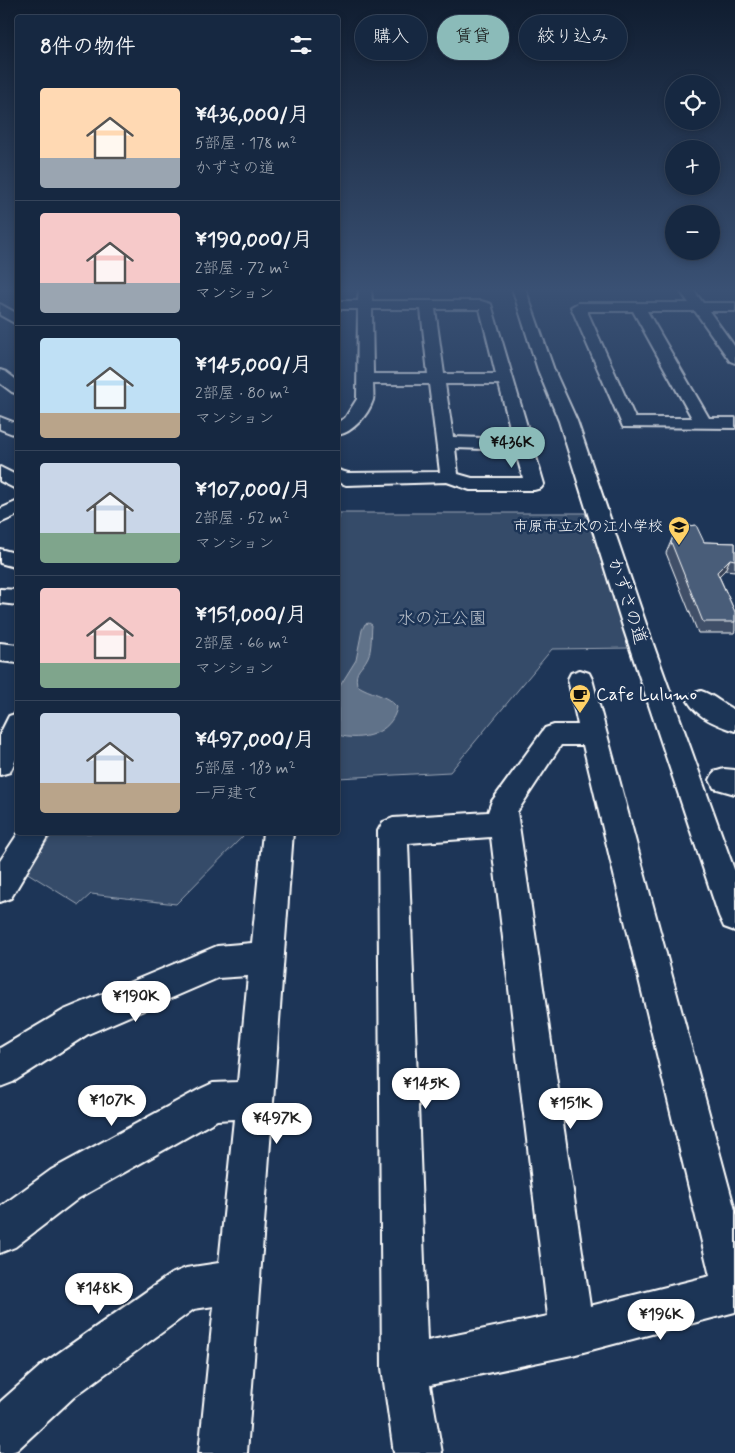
<!DOCTYPE html>
<html lang="ja">
<head>
<meta charset="utf-8">
<style>
  body { margin:0; font-family:Mynerve,"Klee One",sans-serif; background:#23344c; color:#f1f3f6; height:100vh; display:flex; flex-direction:column; font-size:19px; white-space:nowrap }
  * { box-sizing:border-box; margin:0 }
  p { font-size:16px; color:#9ea6b1 }
  .icon { flex:none; width:28px; height:28px; fill:none; stroke:currentColor; stroke-width:2; stroke-linecap:round; stroke-linejoin:round }
  .map { position:relative; flex:1; overflow:hidden }
  .sheet { position:absolute; left:15px; top:15px; width:325px; height:820px; display:flex; flex-direction:column; background:#162841; border-radius:5px; box-shadow:0 2px 8px #0003,0 0 0 1px #35445a }
  .sheet>* { flex:none }
  .hud { position:absolute; left:355px; top:15px; width:305px; height:45px; display:flex; gap:10px }
  .buttons { position:absolute; left:665px; top:75px; display:grid; gap:10px }
  .buttons a { display:grid; place-items:center; width:55px; height:55px; border-radius:50%; background:#162841; box-shadow:0 2px 8px #0003,0 0 0 1px #35445a; font-size:25px }
  .price { position:absolute; translate:-50% -42px; padding:0 11px; border-radius:18px; background:#fff; color:#222; font-size:16px; line-height:32px; filter:drop-shadow(0 1px 2px #0008) }
  .price::after { content:''; position:absolute; left:50%; top:30px; width:15px; height:11px; margin-left:-8px; background:inherit; clip-path:polygon(0 0,100% 0,50% 100%) }
  .price.selected { background:#8bbbb9; color:#111 }
  ul { padding:0; list-style:none }
  li { display:flex; align-items:center; gap:15px; height:125px; padding:0 25px }
  li+li { border-top:1px solid #35445a }
  li span { display:grid; place-items:center; flex:none; width:140px; height:100px; border-radius:5px; color:#555 }
  li>.icon { margin-inline-start:auto }
  span .icon { width:60px; height:60px; fill:#fffc; stroke-width:1 }
  li b { font-size:21px }
  h2 { display:flex; justify-content:space-between; align-items:center; height:60px; padding:0 25px; font-size:21px }
  .pill { padding:0 18px; border-radius:22px; background:#162841; box-shadow:0 2px 8px #0003,0 0 0 1px #35445a; font-size:18px; line-height:45px }
  .pill.selected { background:#8bbbb9; color:#111 }
  .map>svg:first-child { display:block }
</style>
</head>
<body>
<div class="map">
<svg width="735" height="1453" viewBox="0 0 735 1453">
  <rect width="100%" height="100%" fill="#1d3557"/>
  <filter id="ink" filterUnits="userSpaceOnUse"><feTurbulence type="fractalNoise" baseFrequency=".02" numOctaves="2"/><feDisplacementMap in="SourceGraphic" scale="10" xChannelSelector="R" yChannelSelector="G"/><feConvolveMatrix kernelMatrix="1 2 1 2 8 2 1 2 1" color-interpolation-filters="sRGB"/></filter>
  <g filter="url(#ink)">
    <!-- green -->
    <g fill="#364b69" stroke="#9aa5b4">
      <polygon points="338,513 585,513 631,648 552,649 450,772 338,778"/>
      <polygon points="53,833 246,833 176,904 91,894 79,905 26,872"/>
    </g>
    <!-- water -->
    <path fill="#617289" stroke="#a0aab8" d="M369,623L372,625C371,635 372,649 368,657C362,670 354,669 357,685C370,694 386,694 397,707C392,734 361,742 338,735V689L356,660L362,630L365,624Z"/>
    <g fill="none" stroke-linecap="round" stroke-linejoin="round">
      <!-- minor casing -->
      <g stroke="#fff" stroke-width="4">
        <g id="minor">
          <path d="M359,288H371L372,301H481L491,304L544,484L541,488L534,490H470L447,482L346,485L338,482V470L348,473L440,472L429,384H373C373,389 374,395 373,400C368,415 353,432 338,435V422L345,418L357,399L358,309H338V301H358ZM372,309H421L428,374H373ZM435,309H480L496,374H444ZM445,384H499L513,439L453,437ZM455,448L515,450L523,478H472L458,474Z"/>
          <polygon points="512,288 525,288 554,370 577,421 648,630 735,872 735,931 724,927 719,916 624,630 559,421 538,370"/>
          <path d="M678,288H692L703,303H735V311H709L735,347V363L730,361L695,311H647L709,418H735V428L623,427L571,307L578,303H689ZM587,311H633L692,418H635Z"/>
          <polygon points="0,304 18,314 18,325 0,315"/>
          <polygon points="0,370 6,372 18,381 18,394 12,392 0,383"/>
          <polygon points="0,417 18,424 18,436 0,429"/>
          <polygon points="0,467 18,476 18,490 0,481"/>
          <polygon points="18,501 18,515 0,523 0,509"/>
          <polygon points="0,549 18,554 18,568 0,563"/>
          <polygon points="0,589 18,590 18,605 0,603"/>
          <polygon points="0,643 18,645 18,663 0,661"/>
          <path d="M580,670L589,673L592,679L735,1210V1312L572,1355L430,1385L442,1453H394L382,1368L378,831L383,822L393,818L488,812L492,801L545,728L554,725H578L568,679L571,673ZM561,745H583L710,1276L590,1306L517,812ZM491,837L548,1316L427,1341L408,843Z"/>
          <path d="M701,691C714,695 723,705 735,710V731C717,725 698,718 688,701L692,694Z"/>
          <polygon points="18,713 18,755 10,772 0,775 0,734 9,716"/>
          <polygon points="724,769 735,770 735,794 714,788 710,780 714,772"/>
          <polygon points="19,832 50,832 11,898 0,902 0,861"/>
          <polygon points="263,832 293,832 247,1453 199,1453 214,1306 194,1309 75,1396 17,1450 9,1453 0,1453 0,1402 43,1364 171,1274 186,1268 219,1263 234,1119 217,1120 79,1198 15,1247 0,1253 0,1207 51,1170 200,1089 213,1083 238,1082 248,976 218,978 88,1034 13,1082 0,1087 0,1048 64,1010 217,946 252,943"/>
        </g>
      </g>
      <!-- minor -->
      <use href="#minor" fill="#1d3557" fill-rule="evenodd"/>
    </g>
    <!-- wall -->
    <polygon fill="#405068" stroke="#fff" points="675,532 704,542 735,543 735,571 725,570 719,576 735,612 735,631 734,633 698,633 666,553"/>
    <!-- shaded-wall -->
    <polygon fill="#344155" stroke="#fff" points="730,559 725,570 712,583 717,572"/>
    <!-- building -->
    <polygon fill="#4a5d79" stroke="#fff" points="696,525 704,542 735,543 735,560 730,559 717,572 735,612 735,622 703,622 671,542 675,532 680,527"/>
  </g>
  <!-- sky -->
  <linearGradient id="sky" x2="0" y2="1"><stop stop-color="#101d30"/><stop offset="0.59" stop-color="#3a5174"/><stop offset="1" stop-color="#3a5174" stop-opacity="0"/></linearGradient>
  <rect width="735" height="491" fill="url(#sky)"/>
  <!-- icons -->
  <defs>
    <g id="school-pin" transform="scale(1.125)"><path d="M0 17L-7.5 6A9.5 9.5 0 1 1 7.5 6Z" fill="#ffd166" stroke="#1d3557"/><path d="M0-5L7-2L0 1L-7-2ZM-4 1L0 2.5L4 1V4Q0 6-4 4Z" fill="#111"/></g>
    <g id="cafe-pin" transform="scale(1.125)"><path d="M0 17L-7.5 6A9.5 9.5 0 1 1 7.5 6Z" fill="#ffd166" stroke="#1d3557"/><path d="M-5.5-4.5H6V0H3Q3 3.5 0 3.5H-2.5Q-5.5 3.5-5.5 0ZM3-3.2v2h1.7v-2ZM-6 4.5H4V6H-6Z" fill="#111"/></g>
  </defs>
  <g fill-rule="evenodd">
    <use href="#school-pin" x="679" y="527"/>
    <use href="#cafe-pin" x="580" y="695"/>
  </g>
  <g text-anchor="middle" dominant-baseline="central" stroke-width="5" stroke-linejoin="round" paint-order="stroke">
    <!-- far-poi labels -->
    <g font-size="15" fill="#fff" stroke="#1d3557" text-anchor="end">
      <text x="663" y="527">市原市立水の江小学校</text>
    </g>
    <!-- street labels -->
    <g font-size="18" fill="#fff" stroke="#1d3557">
      <text transform="translate(627 601) rotate(72)">かずさの道</text>
    </g>
    <!-- park labels -->
    <g font-size="18" fill="#b9c0ca" stroke="#1d3557">
      <text x="442" y="619">水の江公園</text>
    </g>
    <!-- poi labels -->
    <g font-size="18" fill="#fff" stroke="#1d3557" text-anchor="start">
      <text x="596" y="695">Cafe Lulumo</text>
    </g>
  </g>
</svg>
<div class="buttons">
<a><svg class="icon" aria-label="locate" viewBox="0 0 24 24"><circle cx="12" cy="12" r="6"/><path d="M12 2v4M12 18v4M2 12h4M18 12h4"/></svg></a>
<a>+</a>
<a>−</a>
</div>
<b class="price selected" style="left:512px;top:469px">¥436K</b>
<b class="price" style="left:136px;top:1023px">¥190K</b>
<b class="price" style="left:426px;top:1110px">¥145K</b>
<b class="price" style="left:112px;top:1127px">¥107K</b>
<b class="price" style="left:571px;top:1130px">¥151K</b>
<b class="price" style="left:277px;top:1145px">¥497K</b>
<b class="price" style="left:99px;top:1315px">¥148K</b>
<b class="price" style="left:661px;top:1341px">¥196K</b>
<div class="hud">
<a class="pill">購入</a>
<a class="pill selected">賃貸</a>
<a class="pill">絞り込み</a>
</div>
<section class="sheet">
<h2>8件の物件<svg class="icon" aria-label="filters" viewBox="0 0 24 24"><path d="M4 7h16M4 17h16"/><circle cx="9" cy="7" r="2"/><circle cx="15" cy="17" r="2"/></svg></h2>
<ul>
<li><span style="background:linear-gradient(#ffd9b3 70%,#9aa5b1 0)"><svg class="icon" aria-label="home" viewBox="0 0 24 24"><path d="M3 11l9-7 9 7M6 9v11h12V9"/></svg></span><div><b>¥436,000/月</b><p>5部屋 · 178 m²</p><p>かずさの道</p></div></li>
<li><span style="background:linear-gradient(#f6c9c9 70%,#9aa5b1 0)"><svg class="icon" aria-label="home" viewBox="0 0 24 24"><path d="M3 11l9-7 9 7M6 9v11h12V9"/></svg></span><div><b>¥190,000/月</b><p>2部屋 · 72 m²</p><p>マンション</p></div></li>
<li><span style="background:linear-gradient(#bfe0f5 75%,#b9a48a 0)"><svg class="icon" aria-label="home" viewBox="0 0 24 24"><path d="M3 11l9-7 9 7M6 9v11h12V9"/></svg></span><div><b>¥145,000/月</b><p>2部屋 · 80 m²</p><p>マンション</p></div></li>
<li><span style="background:linear-gradient(#c9d6e8 70%,#7fa58c 0)"><svg class="icon" aria-label="home" viewBox="0 0 24 24"><path d="M3 11l9-7 9 7M6 9v11h12V9"/></svg></span><div><b>¥107,000/月</b><p>2部屋 · 52 m²</p><p>マンション</p></div></li>
<li><span style="background:linear-gradient(#f6c9c9 75%,#7fa58c 0)"><svg class="icon" aria-label="home" viewBox="0 0 24 24"><path d="M3 11l9-7 9 7M6 9v11h12V9"/></svg></span><div><b>¥151,000/月</b><p>2部屋 · 66 m²</p><p>マンション</p></div></li>
<li><span style="background:linear-gradient(#c9d6e8 70%,#b9a48a 0)"><svg class="icon" aria-label="home" viewBox="0 0 24 24"><path d="M3 11l9-7 9 7M6 9v11h12V9"/></svg></span><div><b>¥497,000/月</b><p>5部屋 · 183 m²</p><p>一戸建て</p></div></li>
</ul>
</section>
</div>
</body>
</html>
